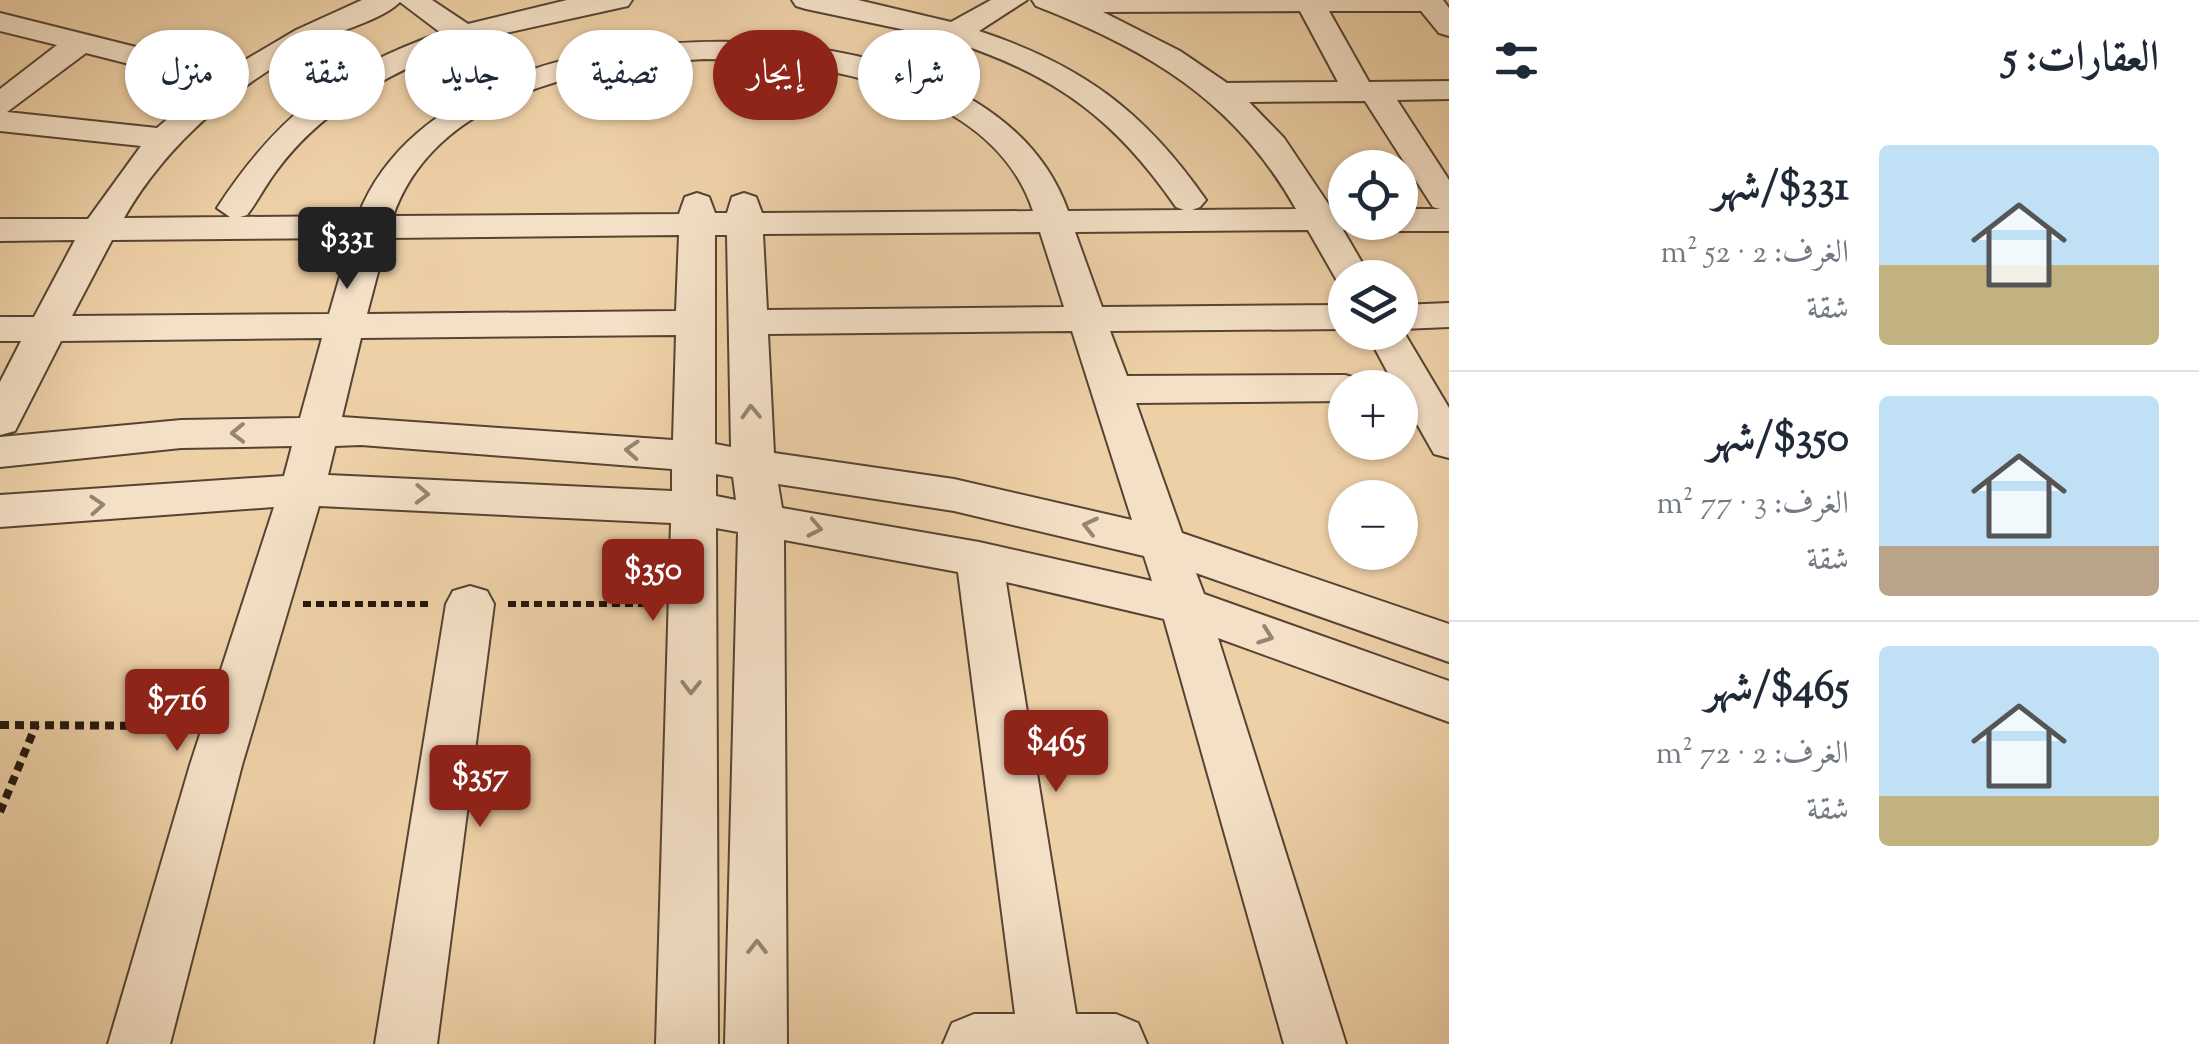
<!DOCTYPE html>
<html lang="ar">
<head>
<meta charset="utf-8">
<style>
  body { margin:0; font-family:"Sorts Mill Goudy",Amiri,serif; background:#f6f6f7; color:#1f2937; direction:rtl; height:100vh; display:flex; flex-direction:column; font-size:38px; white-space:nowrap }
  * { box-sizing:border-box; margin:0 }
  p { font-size:32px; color:#747a83 }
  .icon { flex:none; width:55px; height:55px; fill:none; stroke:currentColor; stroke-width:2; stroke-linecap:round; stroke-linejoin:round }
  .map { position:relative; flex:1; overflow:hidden; direction:ltr }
  .details { display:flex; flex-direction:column; background:#fff; width:750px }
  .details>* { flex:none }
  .hud { position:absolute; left:30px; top:30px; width:950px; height:90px; direction:rtl; display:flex; gap:20px }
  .fabs { position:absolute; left:1328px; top:150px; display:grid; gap:20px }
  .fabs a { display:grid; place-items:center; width:90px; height:90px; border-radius:50%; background:#fff; box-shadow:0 2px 8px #0004; font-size:50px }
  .price { position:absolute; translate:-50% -85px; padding:0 22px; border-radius:10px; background:#8f2418; color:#fff; font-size:32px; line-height:65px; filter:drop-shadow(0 2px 5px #0008) }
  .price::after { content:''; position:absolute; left:50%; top:60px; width:30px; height:22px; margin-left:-15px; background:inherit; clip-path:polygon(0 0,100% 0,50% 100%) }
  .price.active { background:#222; color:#fff }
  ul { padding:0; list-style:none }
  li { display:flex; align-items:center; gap:30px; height:250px; padding:0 40px }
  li+li { border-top:2px solid #e0e1e3 }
  li span { display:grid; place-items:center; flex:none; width:280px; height:200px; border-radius:10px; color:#555 }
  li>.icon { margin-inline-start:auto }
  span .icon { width:120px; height:120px; fill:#fffc; stroke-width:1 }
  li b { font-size:42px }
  h2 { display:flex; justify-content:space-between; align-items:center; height:120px; padding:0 40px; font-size:42px }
  .pill { padding:0 35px; border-radius:45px; background:#fff; box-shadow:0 2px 8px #0004; font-size:35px; line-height:90px }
  .pill.active { background:#8f2418; color:#fff }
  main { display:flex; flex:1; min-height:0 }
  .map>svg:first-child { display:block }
</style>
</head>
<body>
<main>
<section class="details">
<h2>العقارات: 5<svg class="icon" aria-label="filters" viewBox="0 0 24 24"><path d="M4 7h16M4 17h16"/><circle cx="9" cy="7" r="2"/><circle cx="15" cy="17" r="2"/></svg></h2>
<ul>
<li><span style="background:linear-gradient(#bfe0f5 60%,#c2b280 0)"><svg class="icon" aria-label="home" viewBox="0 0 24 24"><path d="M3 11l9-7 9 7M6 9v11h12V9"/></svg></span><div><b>$331/شهر</b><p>الغرف: 2 · 52 m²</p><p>شقة</p></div></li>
<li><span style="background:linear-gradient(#bfe0f5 75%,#b9a48a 0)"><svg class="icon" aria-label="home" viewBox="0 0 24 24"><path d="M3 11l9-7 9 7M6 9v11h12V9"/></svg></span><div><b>$350/شهر</b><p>الغرف: 3 · 77 m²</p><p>شقة</p></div></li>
<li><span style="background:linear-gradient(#bfe0f5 75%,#c2b280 0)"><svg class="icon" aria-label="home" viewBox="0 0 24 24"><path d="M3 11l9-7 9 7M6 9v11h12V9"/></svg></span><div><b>$465/شهر</b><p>الغرف: 2 · 72 m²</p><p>شقة</p></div></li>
</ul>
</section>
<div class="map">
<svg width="1449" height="1044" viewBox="0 0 1449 1044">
  <rect width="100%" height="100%" fill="#eed0a7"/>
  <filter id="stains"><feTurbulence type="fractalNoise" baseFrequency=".002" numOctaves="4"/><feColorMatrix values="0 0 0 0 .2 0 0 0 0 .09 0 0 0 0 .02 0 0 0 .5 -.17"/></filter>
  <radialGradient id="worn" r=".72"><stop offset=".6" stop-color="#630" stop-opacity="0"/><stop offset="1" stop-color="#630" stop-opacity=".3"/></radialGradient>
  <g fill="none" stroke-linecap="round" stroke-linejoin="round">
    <!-- minor casing -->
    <g stroke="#543" stroke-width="4">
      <g id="minor">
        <path d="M362,0H432L468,24L567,0H632L628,6L487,37L534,69C687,17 1003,27 1068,211L1184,210L1176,207C1117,122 1059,77 960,44L943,53L932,50L928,44L934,36L806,9L796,6L792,0H858L951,22L991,0H1027L979,31C1082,65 1144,111 1206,200L1200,207L1192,210L1296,209C1235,101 1149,50 1036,6L1032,0H1443L1449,8V36L1439,33L1421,11H1329L1369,82L1449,81V99L1397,100L1449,180V231H1400L1384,222H1400V209H1440L1433,207L1365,101L1249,102L1284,138L1331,208H1345V222H1360L1343,230L1371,278H1345V287L1340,286L1308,230L1075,232L1102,307L1345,305V329L1110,331L1127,376L1345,375L1359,379L1365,388H1345V401L1136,403L1182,533L1449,624V662L1196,573L1204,594L1449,681V722L1218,638L1346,1044H1284L1164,619L1006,582L1076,1014H1116L1138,1023L1147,1044H943L952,1023L974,1014H1015L958,572L784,540L787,1044H725L738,532L716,528L718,1044H656L671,523L319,506L242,765L170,1044H108L190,765L274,507L0,527V495L284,476L292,446L181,448L0,467V437L181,420L300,418L322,338L61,341L15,431L0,435V382L21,341H0V317H34L75,240L0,241V219H88L141,146L0,131V89L57,45L0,31V13L228,70L296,30ZM400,2L441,33C339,68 276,117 217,208L230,217L124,218C168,141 239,83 317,42C342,29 380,21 400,2ZM1300,11L1338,82L1227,83L1180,51L1103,12ZM461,46L506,78C442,108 384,148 358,216L240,217L247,215C258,201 266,184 277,170C322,109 391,71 461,46ZM86,53L208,84L157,128L7,112ZM704,59C816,61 992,86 1033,211L762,213L756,197L744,193L732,197L727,213H715L709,197L697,193L685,197L679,214L393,216C436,93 591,65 704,59ZM1040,232L1064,307L767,310L763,234ZM679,235L676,311L367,314L387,238ZM715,235H727L731,447L715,444ZM351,238L329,314L72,316L112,240ZM1072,331L1132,520L954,479L774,453L768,334ZM676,335L673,440L342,417L361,338ZM361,445L672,469V491L328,475L335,446ZM716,474L733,477L736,500L716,496ZM778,484L954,511L1144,556L1152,581L979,542L782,508Z"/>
        <polygon points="1449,303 1449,327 1402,329 1449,408 1449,458 1434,454 1400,394 1400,388 1396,388 1366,332 1400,332 1400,305"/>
        <polygon points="470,586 487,591 494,604 437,1044 375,1044 446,604 453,591"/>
      </g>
    </g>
    <!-- path-far1 -->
    <g stroke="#22160c" stroke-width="6" stroke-dasharray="8 5" stroke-linecap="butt">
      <polyline points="303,604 431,604"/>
      <polyline points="508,604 656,604"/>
    </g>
    <!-- path -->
    <g stroke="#22160c" stroke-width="8" stroke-dasharray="9 6" stroke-linecap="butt">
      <polyline points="0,725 189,726"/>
      <polyline points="0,812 36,725"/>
    </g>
    <!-- minor -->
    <use href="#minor" fill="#f4e0c6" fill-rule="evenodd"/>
  </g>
  <!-- one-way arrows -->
  <defs><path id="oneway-chevron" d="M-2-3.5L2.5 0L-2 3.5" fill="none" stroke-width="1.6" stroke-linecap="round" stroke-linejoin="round" transform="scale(2.5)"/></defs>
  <g stroke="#968572">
    <use href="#oneway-chevron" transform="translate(751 412) rotate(-92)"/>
    <use href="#oneway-chevron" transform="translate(238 433) rotate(179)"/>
    <use href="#oneway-chevron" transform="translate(632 450) rotate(-176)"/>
    <use href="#oneway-chevron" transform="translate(422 494) rotate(2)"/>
    <use href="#oneway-chevron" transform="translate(97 505) rotate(-4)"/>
    <use href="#oneway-chevron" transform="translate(1090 526) rotate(-167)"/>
    <use href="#oneway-chevron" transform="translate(815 528) rotate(11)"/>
    <use href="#oneway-chevron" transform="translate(1266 636) rotate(20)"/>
    <use href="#oneway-chevron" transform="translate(691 687) rotate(91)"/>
    <use href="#oneway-chevron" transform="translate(757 947) rotate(-90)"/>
  </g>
  <rect width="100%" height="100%" filter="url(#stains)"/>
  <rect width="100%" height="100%" fill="url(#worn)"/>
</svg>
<div class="fabs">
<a><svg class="icon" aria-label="locate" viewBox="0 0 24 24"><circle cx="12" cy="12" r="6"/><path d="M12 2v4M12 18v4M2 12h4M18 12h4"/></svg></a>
<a><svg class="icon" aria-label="layers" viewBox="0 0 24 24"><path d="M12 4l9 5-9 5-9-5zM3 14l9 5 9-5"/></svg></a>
<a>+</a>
<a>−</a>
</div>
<b class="price active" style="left:347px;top:292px">$331</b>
<b class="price" style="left:653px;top:624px">$350</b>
<b class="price" style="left:177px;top:754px">$716</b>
<b class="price" style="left:1056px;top:795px">$465</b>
<b class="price" style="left:480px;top:830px">$357</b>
<div class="hud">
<a class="pill">شراء</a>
<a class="pill active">إيجار</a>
<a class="pill">تصفية</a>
<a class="pill">جديد</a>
<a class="pill">شقة</a>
<a class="pill">منزل</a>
</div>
</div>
</main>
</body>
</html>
